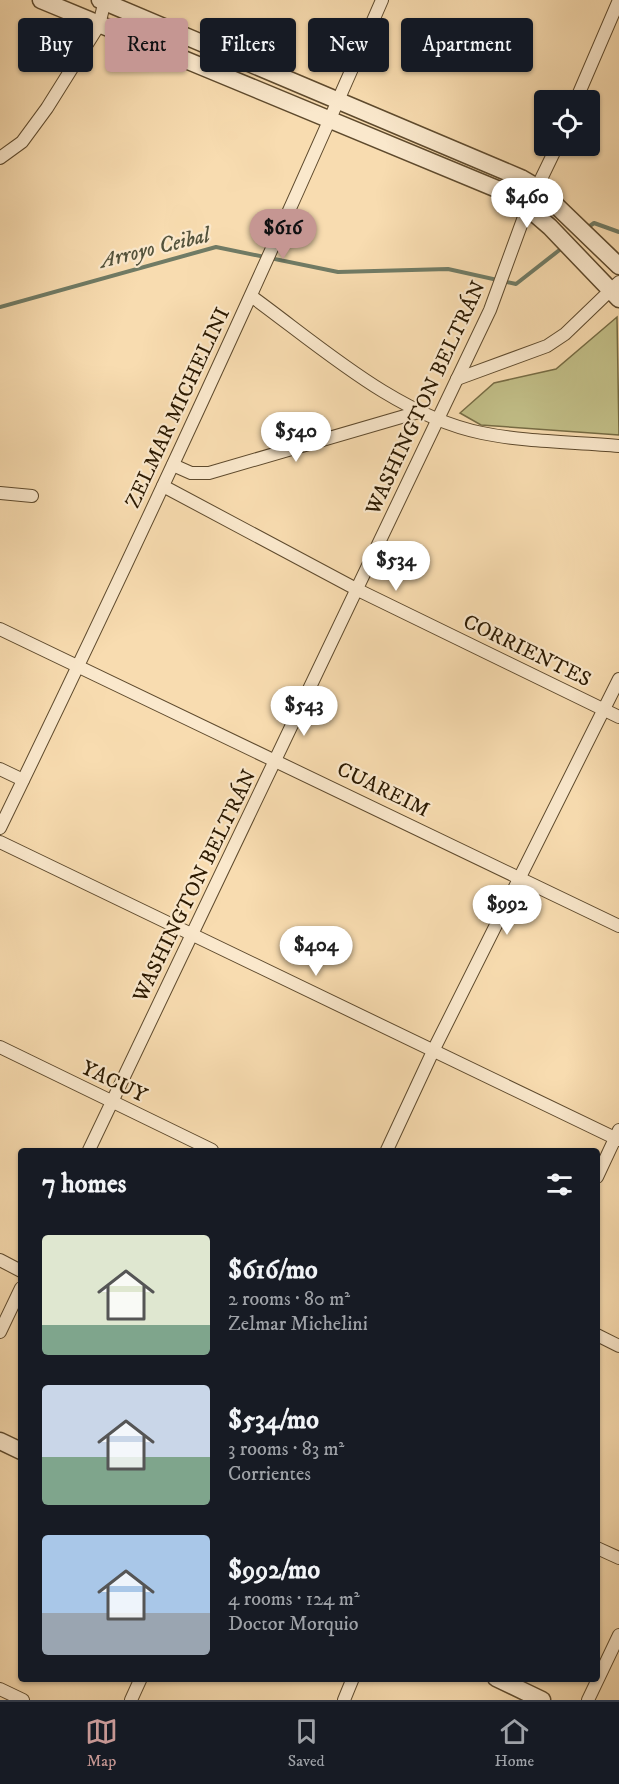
<!DOCTYPE html>
<html lang="en">
<head>
<meta charset="utf-8">
<style>
  body { margin:0; font-family:"IM FELL DW Pica",serif; background:#20242c; color:#f1f3f6; height:100vh; display:flex; flex-direction:column; font-size:22px; white-space:nowrap }
  * { box-sizing:border-box; margin:0 }
  p { font-size:20px; color:#9ea1a6 }
  .icon { flex:none; width:33px; height:33px; fill:none; stroke:currentColor; stroke-width:2; stroke-linecap:round; stroke-linejoin:round }
  .map { position:relative; flex:1; overflow:hidden }
  .sheet { position:absolute; left:18px; top:1148px; width:582px; height:534px; display:flex; flex-direction:column; background:#171b24; border-radius:6px; box-shadow:0 2px 4px #0004 }
  .sheet>* { flex:none }
  .banner { position:absolute; left:18px; top:18px; width:584px; height:54px; display:flex; gap:12px }
  .controls { position:absolute; left:534px; top:90px; display:grid; gap:12px }
  .controls a { display:grid; place-items:center; width:66px; height:66px; border-radius:6px; background:#171b24; box-shadow:0 2px 4px #0004; font-size:30px }
  .price { position:absolute; translate:-50% -51px; padding:0 14px; border-radius:21px; background:#fff; color:#222; font-size:20px; line-height:39px; filter:drop-shadow(0 2px 3px #0008) }
  .price::after { content:''; position:absolute; left:50%; top:36px; width:18px; height:14px; margin-left:-9px; background:inherit; clip-path:polygon(0 0,100% 0,50% 100%) }
  .price.active { background:#c59692; color:#111 }
  ul { padding:0; list-style:none }
  li { display:flex; align-items:center; gap:18px; height:150px; padding:0 24px }
  li span { display:grid; place-items:center; flex:none; width:168px; height:120px; border-radius:6px; color:#555 }
  li>.icon { margin-inline-start:auto }
  span .icon { width:72px; height:72px; fill:#fffc; stroke-width:1 }
  li b { font-size:26px }
  h2 { display:flex; justify-content:space-between; align-items:center; height:72px; padding:0 24px; font-size:26px }
  .tag { padding:0 21px; border-radius:6px; background:#171b24; box-shadow:0 2px 4px #0004; font-size:21px; line-height:54px }
  .tag.active { background:#c59692; color:#111 }
  .tabs { display:flex; justify-content:space-around; align-items:center; height:84px; border-top:2px solid #363941; background:#171b24; font-size:16px; color:#9ea1a6 }
  .tabs a { display:grid; justify-items:center; gap:3px }
  .tabs .active { color:#c59692 }
  .map>svg:first-child { display:block }
</style>
</head>
<body>
<div class="map">
<svg width="619" height="1700" viewBox="0 0 619 1700">
  <rect width="100%" height="100%" fill="#f8dcb0"/>
  <filter id="stains"><feTurbulence type="fractalNoise" baseFrequency=".00333" numOctaves="4"/><feColorMatrix values="0 0 0 0 .2 0 0 0 0 .09 0 0 0 0 .02 0 0 0 .5 -.17"/></filter>
  <radialGradient id="worn" r=".72"><stop offset=".6" stop-color="#630" stop-opacity="0"/><stop offset="1" stop-color="#630" stop-opacity=".3"/></radialGradient>
  <!-- green -->
  <polygon fill="#c2bf88" stroke="#766c44" stroke-width="1.5" points="617,317 619,435 481,425 460,413 494,383 556,369"/>
  <g fill="none" stroke-linecap="round" stroke-linejoin="round">
    <!-- stream -->
    <g stroke="#707b65" stroke-width="4">
      <polyline points="587,228 594,223 619,232"/>
      <polyline points="0,307 216,247 338,272 448,269 516,284 562,248"/>
    </g>
    <!-- minor casing -->
    <g stroke="#5e4a2d" stroke-width="14">
      <g id="minor">
        <polyline points="576,100 619,0"/>
        <polyline points="0,158 22,142 47,108 99,25 105,0"/>
        <path d="M251,296C320,346 397,416 482,433C524,442 576,442 619,446"/>
        <polyline points="457,379 547,346 565,334 619,282"/>
        <polyline points="173,465 191,473 209,473 422,411"/>
        <polyline points="163,486 358,590 619,717"/>
        <polyline points="0,493 32,496"/>
        <polyline points="0,629 619,926"/>
        <polyline points="0,769 23,780"/>
        <path d="M0,828C133,554 261,279 382,0"/>
        <polyline points="0,842 619,1140"/>
        <polyline points="0,1047 212,1150"/>
        <polyline points="89,1150 490,310 528,206 557,146"/>
        <polyline points="387,1150 434,1049 619,679"/>
        <polyline points="597,1177 619,1130"/>
        <polyline points="0,1260 21,1271"/>
        <polyline points="0,1332 21,1288"/>
        <polyline points="597,1335 619,1346"/>
        <polyline points="597,1548 619,1558"/>
        <polyline points="0,1689 23,1700"/>
        <polyline points="131,1700 141,1678"/>
        <polyline points="344,1700 353,1678"/>
        <polyline points="588,1700 619,1635"/>
      </g>
    </g>
    <!-- tertiary casing -->
    <g stroke="#5e4a2d" stroke-width="19">
      <g id="tertiary">
        <polyline points="41,0 514,196 550,227 619,299"/>
        <polyline points="100,0 521,178 538,188 619,266"/>
        <polyline points="0,1441 21,1451"/>
        <polyline points="496,1678 542,1700"/>
      </g>
    </g>
    <!-- minor -->
    <use href="#minor" stroke="#fae8cc" stroke-width="12"/>
    <!-- tertiary -->
    <use href="#tertiary" stroke="#fae8cc" stroke-width="16"/>
  </g>
  <g text-anchor="middle" dominant-baseline="central" stroke-width="4.5" stroke-linejoin="round" paint-order="stroke">
    <!-- street labels -->
    <g font-size="21" fill="#2b1901" stroke="#fae8cc">
      <text transform="translate(426 398) rotate(-65)">WASHINGTON BELTRÁN</text>
      <text transform="translate(178 408) rotate(-65)">ZELMAR MICHELINI</text>
      <text transform="translate(527 651) rotate(26)">CORRIENTES</text>
      <text transform="translate(383 790) rotate(26)">CUAREIM</text>
      <text transform="translate(195 886) rotate(-64)">WASHINGTON BELTRÁN</text>
      <text transform="translate(114 1082) rotate(26)">YACUY</text>
    </g>
    <!-- water labels -->
    <g font-size="22" font-style="italic" fill="#53523b" stroke="#fae8cc">
      <text transform="translate(155 248) rotate(-14)">Arroyo Ceibal</text>
    </g>
  </g>
  <rect width="100%" height="100%" filter="url(#stains)"/>
  <rect width="100%" height="100%" fill="url(#worn)"/>
</svg>
<div class="controls">
<a><svg class="icon" aria-label="locate" viewBox="0 0 24 24"><circle cx="12" cy="12" r="6"/><path d="M12 2v4M12 18v4M2 12h4M18 12h4"/></svg></a>
</div>
<b class="price" style="left:527px;top:229px">$460</b>
<b class="price active" style="left:283px;top:260px">$616</b>
<b class="price" style="left:296px;top:463px">$540</b>
<b class="price" style="left:396px;top:592px">$534</b>
<b class="price" style="left:304px;top:737px">$543</b>
<b class="price" style="left:507px;top:936px">$992</b>
<b class="price" style="left:316px;top:977px">$404</b>
<div class="banner">
<a class="tag">Buy</a>
<a class="tag active">Rent</a>
<a class="tag">Filters</a>
<a class="tag">New</a>
<a class="tag">Apartment</a>
</div>
<section class="sheet">
<h2>7 homes<svg class="icon" aria-label="filters" viewBox="0 0 24 24"><path d="M4 7h16M4 17h16"/><circle cx="9" cy="7" r="2"/><circle cx="15" cy="17" r="2"/></svg></h2>
<ul>
<li><span style="background:linear-gradient(#dfe7d0 75%,#7fa58c 0)"><svg class="icon" aria-label="home" viewBox="0 0 24 24"><path d="M3 11l9-7 9 7M6 9v11h12V9"/></svg></span><div><b>$616/mo</b><p>2 rooms · 80 m²</p><p>Zelmar Michelini</p></div></li>
<li><span style="background:linear-gradient(#c9d6e8 60%,#7fa58c 0)"><svg class="icon" aria-label="home" viewBox="0 0 24 24"><path d="M3 11l9-7 9 7M6 9v11h12V9"/></svg></span><div><b>$534/mo</b><p>3 rooms · 83 m²</p><p>Corrientes</p></div></li>
<li><span style="background:linear-gradient(#a9c7e8 65%,#9aa5b1 0)"><svg class="icon" aria-label="home" viewBox="0 0 24 24"><path d="M3 11l9-7 9 7M6 9v11h12V9"/></svg></span><div><b>$992/mo</b><p>4 rooms · 124 m²</p><p>Doctor Morquio</p></div></li>
</ul>
</section>
</div>
<nav class="tabs">
<a class="active"><svg class="icon" aria-label="map" viewBox="0 0 24 24"><path d="M3 6l6-2 6 2 6-2v14l-6 2-6-2-6 2zM9 4v14M15 6v14"/></svg>Map</a>
<a><svg class="icon" aria-label="saved" viewBox="0 0 24 24"><path d="M7 4h10v16l-5-4-5 4z"/></svg>Saved</a>
<a><svg class="icon" aria-label="home" viewBox="0 0 24 24"><path d="M3 11l9-7 9 7M6 9v11h12V9"/></svg>Home</a>
</nav>
</body>
</html>
